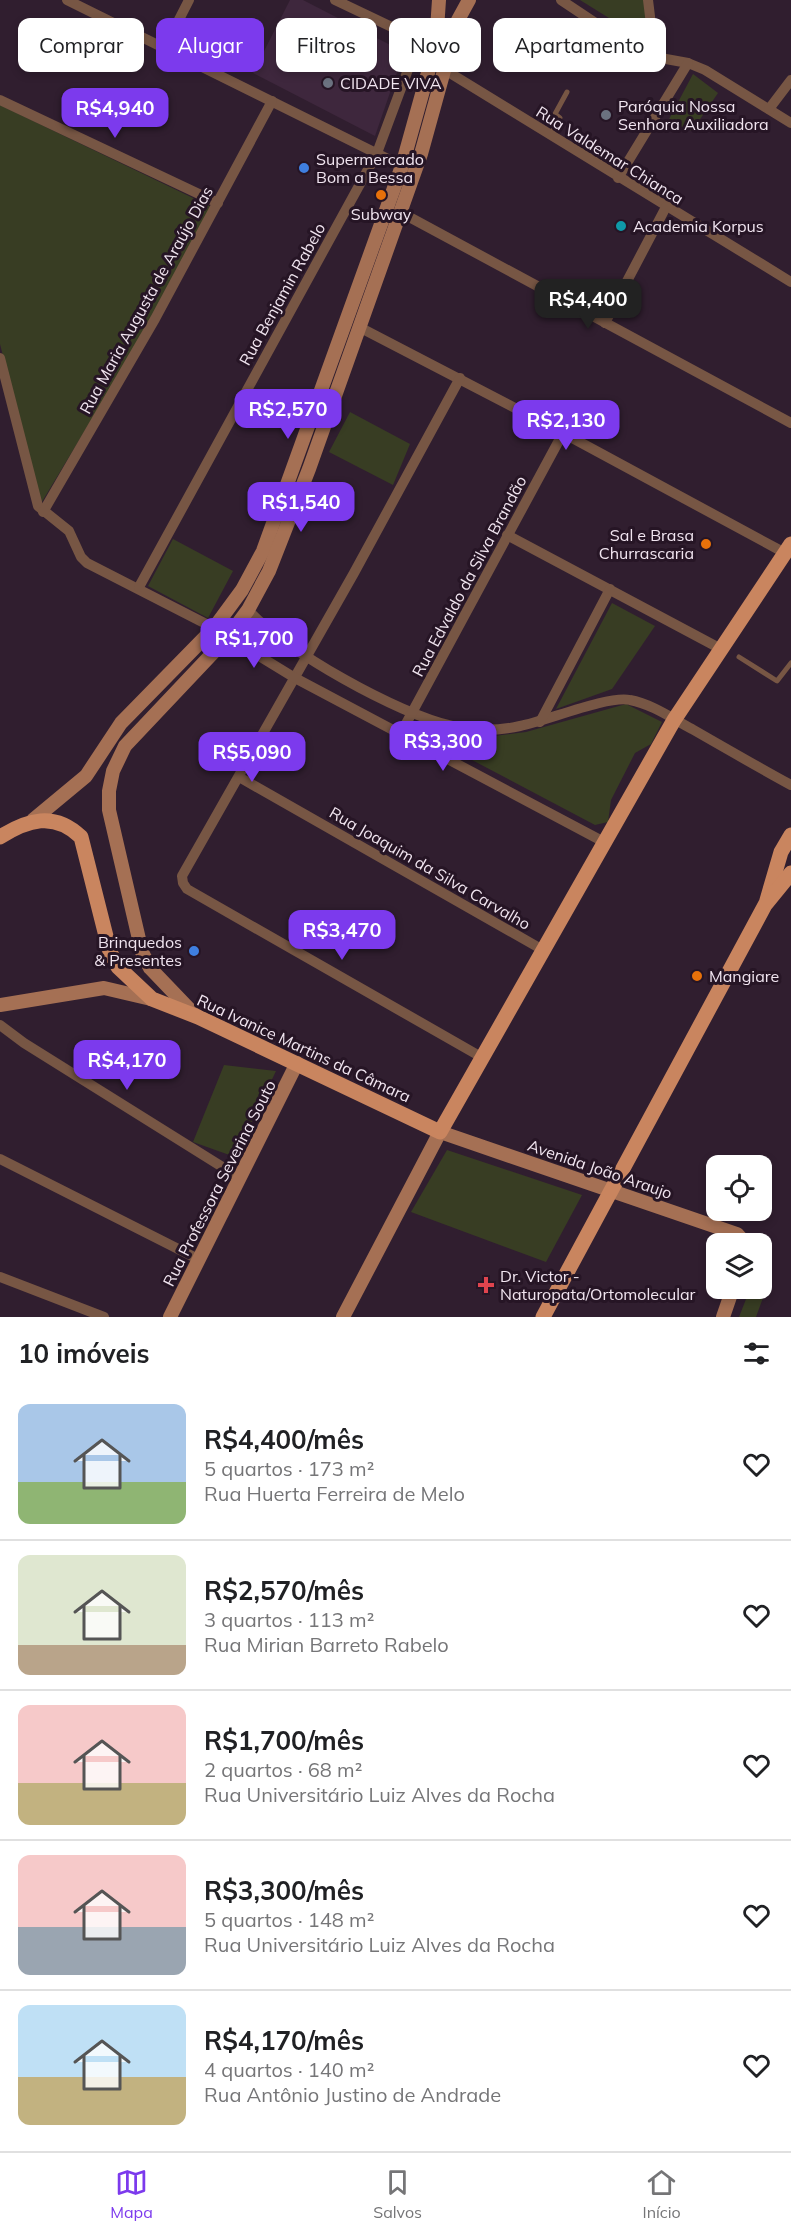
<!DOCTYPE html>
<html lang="pt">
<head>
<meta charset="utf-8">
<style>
  body { margin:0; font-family:Mulish,sans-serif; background:#f2f2f2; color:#202124; height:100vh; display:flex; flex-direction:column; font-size:22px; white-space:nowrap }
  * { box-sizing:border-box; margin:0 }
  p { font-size:20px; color:#757577 }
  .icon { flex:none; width:33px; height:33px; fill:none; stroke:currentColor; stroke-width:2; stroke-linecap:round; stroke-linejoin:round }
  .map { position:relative; height:1317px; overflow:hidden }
  .sheet { display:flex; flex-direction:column; background:#fff; flex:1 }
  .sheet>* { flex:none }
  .hud { position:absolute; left:18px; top:18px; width:756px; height:54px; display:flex; gap:12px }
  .tools { position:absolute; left:706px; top:1155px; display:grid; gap:12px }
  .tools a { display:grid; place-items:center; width:66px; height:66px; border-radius:12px; background:#fff; box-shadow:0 3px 9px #0003; font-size:30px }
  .price { position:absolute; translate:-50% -51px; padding:0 14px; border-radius:12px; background:#7c3aed; color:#fff; font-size:20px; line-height:39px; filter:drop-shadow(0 2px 3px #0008) }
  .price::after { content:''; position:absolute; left:50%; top:36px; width:18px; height:14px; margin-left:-9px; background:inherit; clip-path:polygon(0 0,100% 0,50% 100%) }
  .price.current { background:#222; color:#fff }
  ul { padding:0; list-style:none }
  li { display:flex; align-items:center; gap:18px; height:150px; padding:0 18px }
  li+li { border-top:2px solid #e0e0e0 }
  li span { display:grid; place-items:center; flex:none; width:168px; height:120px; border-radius:12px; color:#555 }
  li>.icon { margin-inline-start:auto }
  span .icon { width:72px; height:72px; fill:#fffc; stroke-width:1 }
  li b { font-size:26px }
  h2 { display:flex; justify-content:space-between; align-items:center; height:72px; padding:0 18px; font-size:26px }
  .tag { padding:0 21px; border-radius:12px; background:#fff; box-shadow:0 3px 9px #0003; font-size:21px; line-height:54px }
  .tag.current { background:#7c3aed; color:#fff }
  .tabs { display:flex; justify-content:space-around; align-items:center; height:84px; border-top:2px solid #e0e0e0; background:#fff; font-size:16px; color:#757577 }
  .tabs a { display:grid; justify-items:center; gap:3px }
  .tabs .current { color:#7c3aed }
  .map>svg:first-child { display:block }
</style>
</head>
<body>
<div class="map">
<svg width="791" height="1317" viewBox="0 0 791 1317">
  <rect width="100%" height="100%" fill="#301e2f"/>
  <!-- built -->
  <polygon fill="#3e273d" points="290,0 303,0 404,52 375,136 253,73"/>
  <!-- green -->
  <g fill="#383d23">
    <polygon points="580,0 645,0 654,46"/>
    <polygon points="693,74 718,93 692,131 668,121"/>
    <polygon points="0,105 218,210 40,505 0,344"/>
    <polygon points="350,412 410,444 393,485 329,452"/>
    <polygon points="173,539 233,571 208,618 148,586"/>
    <polygon points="612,603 655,626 612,689 556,709"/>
    <polygon points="626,704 662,722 651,744 635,753 611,800 608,822 595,825 438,742 432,735 435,730 486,737 526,732"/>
    <polygon points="224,1065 276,1071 235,1157 193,1142"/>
    <polygon points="447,1150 582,1195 546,1262 411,1212"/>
    <polygon points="762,1261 767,1262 772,1273 756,1317 739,1317 750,1289 762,1288"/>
  </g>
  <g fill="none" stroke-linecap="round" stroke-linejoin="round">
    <!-- lane -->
    <g stroke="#775644" stroke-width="5">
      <polyline points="550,135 560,118 555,114 567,92"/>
      <polyline points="739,657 777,681 791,663"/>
    </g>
    <!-- street -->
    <g stroke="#775644" stroke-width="10">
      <polyline points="67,0 402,166"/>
      <polyline points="335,0 419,40 436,44"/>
      <polyline points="561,0 627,44 655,57 688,63 705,70 791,123"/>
      <polyline points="648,0 655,57"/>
      <polyline points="165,47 189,0"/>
      <polyline points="445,70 791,282"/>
      <polyline points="0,100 218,203"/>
      <polyline points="769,109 791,80"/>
      <polyline points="618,178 688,63"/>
      <polyline points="400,212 791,423"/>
      <polyline points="605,323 666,207"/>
      <polyline points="359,327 563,433 785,553"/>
      <polyline points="0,358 38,506 69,531 81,557 87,563 214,628"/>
      <polyline points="460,378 354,573 182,876 183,883 187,889 483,1058"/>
      <polyline points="43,512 155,319 272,101"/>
      <polyline points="507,535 721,649"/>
      <polyline points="139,587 377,153 419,40"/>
      <path d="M248,610C285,651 398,714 452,726C474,731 498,731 520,726C546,721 609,695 630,700C652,704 673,719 692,729C725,748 758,767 791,785"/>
      <polyline points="228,637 295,678 604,842"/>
      <polyline points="540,722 610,589"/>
      <polyline points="401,733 563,433"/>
      <polyline points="239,777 543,950"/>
      <polyline points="0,1025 24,1043 240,1178"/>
      <polyline points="0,1159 198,1259"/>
      <polyline points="0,1277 104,1317"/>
    </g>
    <!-- secondary -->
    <g stroke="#a57054" stroke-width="14">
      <polyline points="33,820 86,776 121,723 214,628 242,590 263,551 402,166 436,44 439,0"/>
      <polyline points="0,1005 104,988 151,999"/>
      <polyline points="196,1016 150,968 142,952 109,810 109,791 113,771 125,746 228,637 248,610 269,571 309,469 421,154 458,20 469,0"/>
      <polyline points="170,1317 297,1063"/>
      <polyline points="343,1317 440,1132 737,1234 746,1244"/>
      <polyline points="723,1317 733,1288"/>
    </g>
    <!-- primary -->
    <g stroke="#c9855f" stroke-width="15">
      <path d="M0,837C27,820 54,811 81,837L110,952L118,967L152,999L198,1017L440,1132L674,720L791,544"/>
      <polyline points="767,900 781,852 791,835"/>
      <polyline points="543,1317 765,905 791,873"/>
    </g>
  </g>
  <!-- markers -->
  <g fill="#6b7280" stroke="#261525" stroke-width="2">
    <circle cx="328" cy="83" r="6"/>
    <circle cx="606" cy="115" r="6"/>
  </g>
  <g fill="#3f7fe0" stroke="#261525" stroke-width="2">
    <circle cx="304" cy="168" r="6"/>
    <circle cx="194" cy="951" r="6"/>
  </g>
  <g fill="#e8710a" stroke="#261525" stroke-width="2">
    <circle cx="381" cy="195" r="6"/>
    <circle cx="706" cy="544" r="6"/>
    <circle cx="697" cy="976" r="6"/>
  </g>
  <circle fill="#0f9aa8" stroke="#261525" stroke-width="2" cx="621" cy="226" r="6"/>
  <path fill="#e0444e" stroke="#261525" stroke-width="2" d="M483 1276h6v6h6v6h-6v6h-6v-6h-6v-6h6z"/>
  <g text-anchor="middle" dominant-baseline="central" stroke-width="6" stroke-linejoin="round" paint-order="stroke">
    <!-- poi labels -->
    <g font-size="16" fill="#f1e5f0" stroke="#261525" text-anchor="start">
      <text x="340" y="83">CIDADE VIVA</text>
      <text x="618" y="106">Paróquia Nossa<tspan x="618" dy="18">Senhora Auxiliadora</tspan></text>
      <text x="316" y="159">Supermercado<tspan x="316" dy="18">Bom a Bessa</tspan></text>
      <text x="381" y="214" text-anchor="middle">Subway</text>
      <text x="633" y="226">Academia Korpus</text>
      <text x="694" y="535" text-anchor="end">Sal e Brasa<tspan x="694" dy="18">Churrascaria</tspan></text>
      <text x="182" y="942" text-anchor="end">Brinquedos<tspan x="182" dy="18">&amp; Presentes</tspan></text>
      <text x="709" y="976">Mangiare</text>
      <text x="500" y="1276">Dr. Victor -<tspan x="500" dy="18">Naturopata/Ortomolecular</tspan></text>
    </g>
    <!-- street labels -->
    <g font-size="16" fill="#f1e5f0" stroke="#261525">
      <text transform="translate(610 155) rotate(32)">Rua Valdemar Chianca</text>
      <text transform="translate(282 294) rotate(-61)">Rua Benjamin Rabelo</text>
      <text transform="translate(146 300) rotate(-61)">Rua Maria Augusta de Araújo Dias</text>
      <text transform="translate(469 576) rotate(-62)">Rua Edvaldo da Silva Brandão</text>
      <text transform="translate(430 868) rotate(30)">Rua Joaquim da Silva Carvalho</text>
      <text transform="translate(304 1048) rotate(25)">Rua Ivanice Martins da Câmara</text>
      <text transform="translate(600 1169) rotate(19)">Avenida João Araujo</text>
      <text transform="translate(219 1183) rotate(-63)">Rua Professora Severina Souto</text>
    </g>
  </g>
</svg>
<div class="tools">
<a><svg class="icon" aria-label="locate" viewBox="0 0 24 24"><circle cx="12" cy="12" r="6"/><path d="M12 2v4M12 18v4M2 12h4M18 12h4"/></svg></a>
<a><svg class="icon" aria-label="layers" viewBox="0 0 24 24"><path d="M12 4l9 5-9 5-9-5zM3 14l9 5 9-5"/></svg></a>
</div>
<b class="price" style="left:115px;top:139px">R$4,940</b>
<b class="price current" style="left:588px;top:330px">R$4,400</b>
<b class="price" style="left:288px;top:440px">R$2,570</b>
<b class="price" style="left:566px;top:451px">R$2,130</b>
<b class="price" style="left:301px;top:533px">R$1,540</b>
<b class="price" style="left:254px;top:669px">R$1,700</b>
<b class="price" style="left:443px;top:772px">R$3,300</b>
<b class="price" style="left:252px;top:783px">R$5,090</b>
<b class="price" style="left:342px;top:961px">R$3,470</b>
<b class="price" style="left:127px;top:1091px">R$4,170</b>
<div class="hud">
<a class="tag">Comprar</a>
<a class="tag current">Alugar</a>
<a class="tag">Filtros</a>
<a class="tag">Novo</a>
<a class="tag">Apartamento</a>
</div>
</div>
<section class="sheet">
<h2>10 imóveis<svg class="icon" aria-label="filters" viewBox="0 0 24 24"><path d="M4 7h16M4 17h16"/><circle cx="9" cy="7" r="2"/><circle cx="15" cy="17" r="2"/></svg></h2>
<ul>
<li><span style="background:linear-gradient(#a9c7e8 65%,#8fb573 0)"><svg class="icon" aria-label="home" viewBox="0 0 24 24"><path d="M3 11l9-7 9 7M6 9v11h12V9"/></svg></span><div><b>R$4,400/mês</b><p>5 quartos · 173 m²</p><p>Rua Huerta Ferreira de Melo</p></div><svg class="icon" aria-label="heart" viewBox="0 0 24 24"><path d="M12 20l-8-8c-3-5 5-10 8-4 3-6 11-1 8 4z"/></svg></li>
<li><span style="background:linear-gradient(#dfe7d0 75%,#b9a48a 0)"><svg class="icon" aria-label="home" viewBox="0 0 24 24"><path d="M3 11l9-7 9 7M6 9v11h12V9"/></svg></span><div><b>R$2,570/mês</b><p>3 quartos · 113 m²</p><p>Rua Mirian Barreto Rabelo</p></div><svg class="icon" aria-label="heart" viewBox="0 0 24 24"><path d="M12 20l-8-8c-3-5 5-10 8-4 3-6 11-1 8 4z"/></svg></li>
<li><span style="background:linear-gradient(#f6c9c9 65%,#c2b280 0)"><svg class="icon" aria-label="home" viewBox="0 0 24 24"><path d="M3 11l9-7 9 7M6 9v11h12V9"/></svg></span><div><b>R$1,700/mês</b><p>2 quartos · 68 m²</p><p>Rua Universitário Luiz Alves da Rocha</p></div><svg class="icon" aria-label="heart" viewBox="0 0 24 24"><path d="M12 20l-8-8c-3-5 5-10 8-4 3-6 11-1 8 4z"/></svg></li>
<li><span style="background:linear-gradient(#f6c9c9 60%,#9aa5b1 0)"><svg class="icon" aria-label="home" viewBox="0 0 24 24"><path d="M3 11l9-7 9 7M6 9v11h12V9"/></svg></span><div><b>R$3,300/mês</b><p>5 quartos · 148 m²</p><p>Rua Universitário Luiz Alves da Rocha</p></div><svg class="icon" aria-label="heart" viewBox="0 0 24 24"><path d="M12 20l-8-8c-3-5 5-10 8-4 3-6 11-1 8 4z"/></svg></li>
<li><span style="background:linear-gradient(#bfe0f5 60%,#c2b280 0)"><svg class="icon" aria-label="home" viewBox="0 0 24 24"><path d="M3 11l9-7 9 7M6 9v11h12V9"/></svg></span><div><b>R$4,170/mês</b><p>4 quartos · 140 m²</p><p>Rua Antônio Justino de Andrade</p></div><svg class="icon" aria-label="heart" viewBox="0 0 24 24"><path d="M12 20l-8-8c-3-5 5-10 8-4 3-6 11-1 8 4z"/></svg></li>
</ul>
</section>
<nav class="tabs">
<a class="current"><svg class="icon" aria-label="map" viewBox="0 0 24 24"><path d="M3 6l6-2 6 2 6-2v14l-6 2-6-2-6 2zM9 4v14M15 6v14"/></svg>Mapa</a>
<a><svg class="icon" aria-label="saved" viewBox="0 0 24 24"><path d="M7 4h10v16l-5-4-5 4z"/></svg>Salvos</a>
<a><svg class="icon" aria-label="home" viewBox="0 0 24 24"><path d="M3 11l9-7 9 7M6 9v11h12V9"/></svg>Início</a>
</nav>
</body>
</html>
